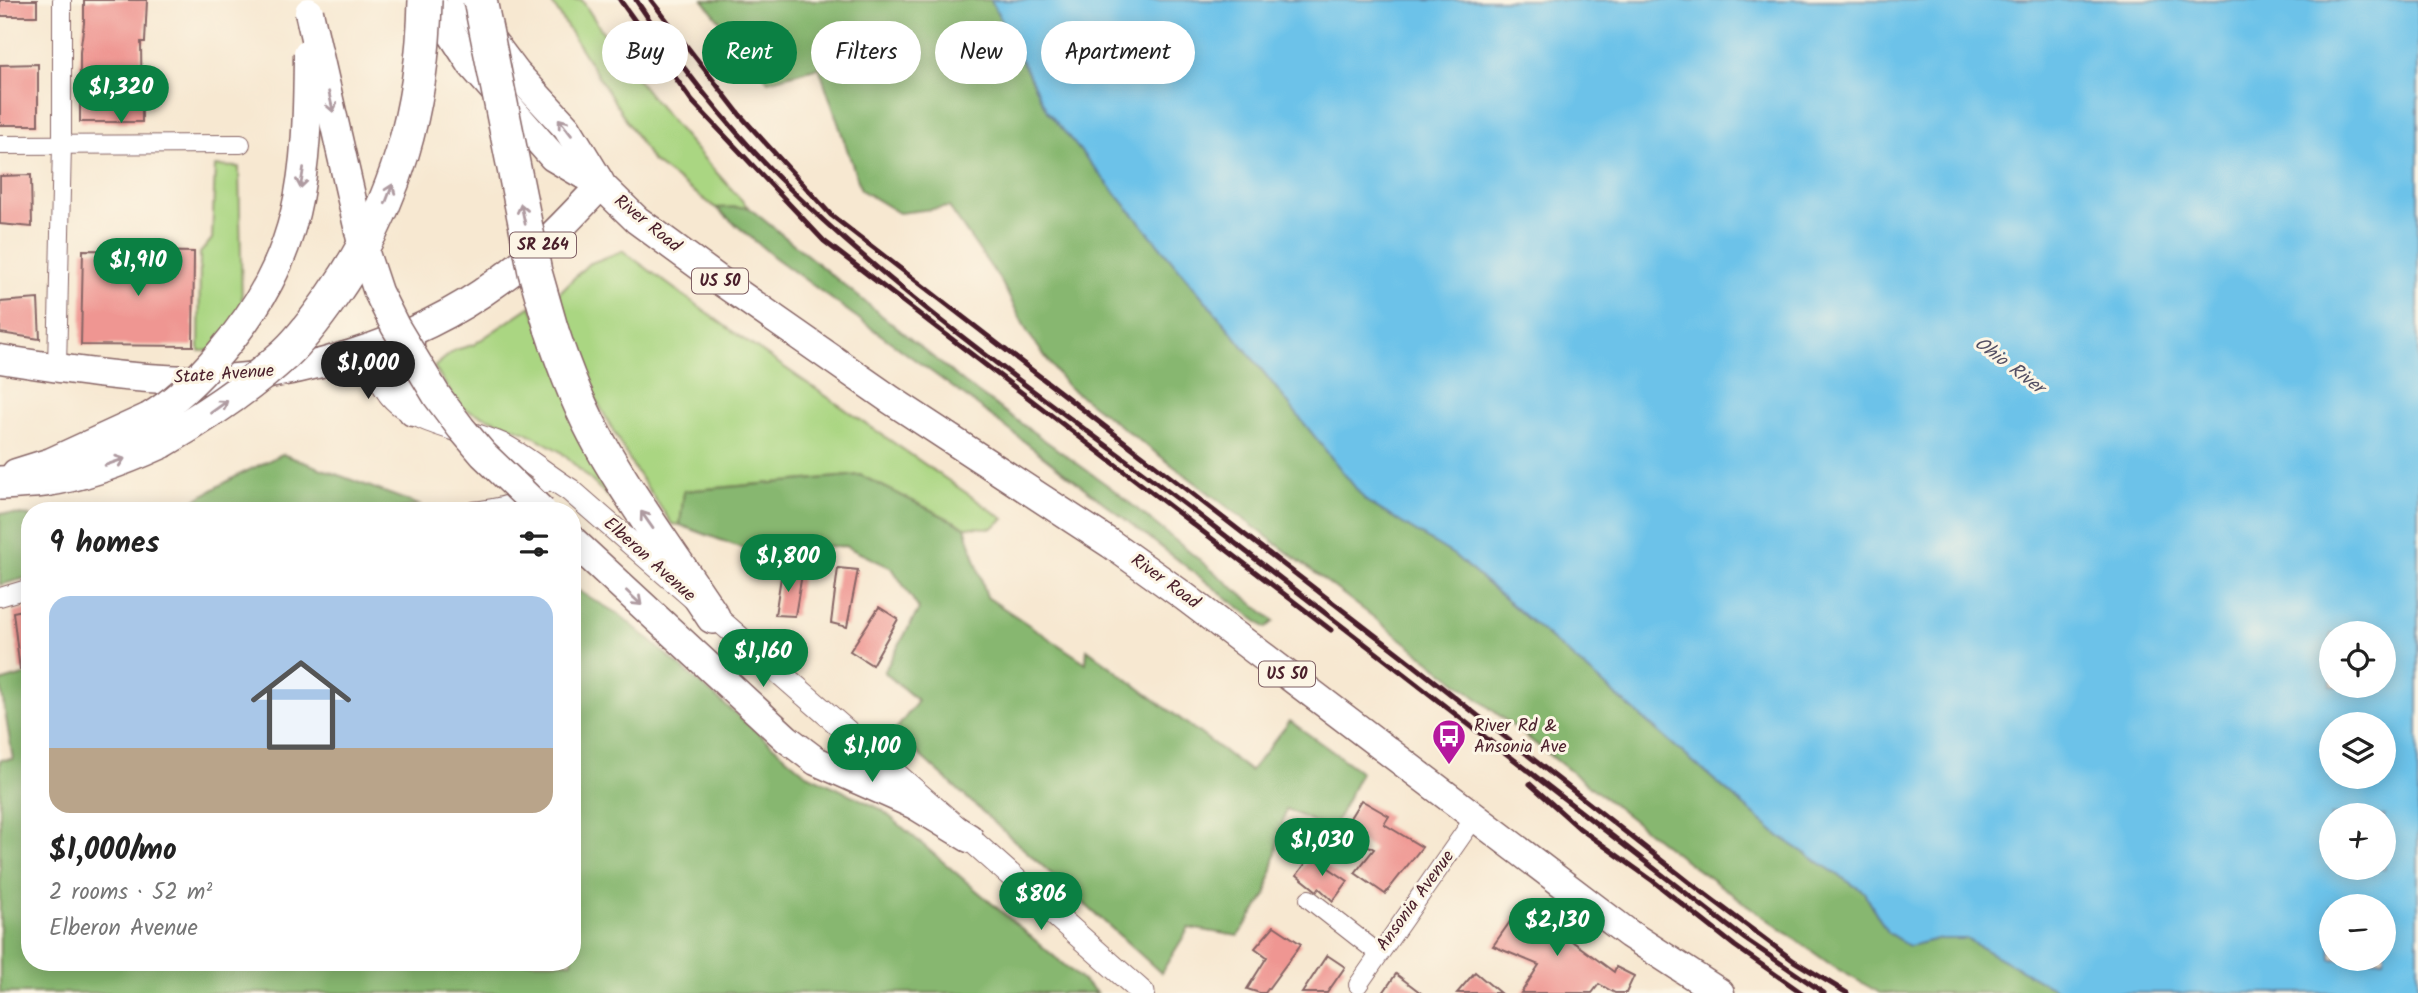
<!DOCTYPE html>
<html lang="en">
<head>
<meta charset="utf-8">
<style>
  body { margin:0; font-family:Kalam,sans-serif; background:#f6f6f6; color:#222; height:100vh; display:flex; flex-direction:column; font-size:26px; white-space:nowrap }
  * { box-sizing:border-box; margin:0 }
  p { font-size:23px; color:#767676 }
  .icon { flex:none; width:38px; height:38px; fill:none; stroke:currentColor; stroke-width:2; stroke-linecap:round; stroke-linejoin:round }
  .map { position:relative; flex:1; overflow:hidden }
  .sheet { position:absolute; left:21px; top:502px; width:560px; height:469px; display:flex; flex-direction:column; background:#fff; border-radius:28px; box-shadow:0 4px 18px #0003 }
  .sheet>* { flex:none }
  .guide { position:absolute; left:602px; top:21px; width:665px; height:63px; display:flex; gap:14px }
  .tools { position:absolute; left:2319px; top:621px; display:grid; gap:14px }
  .tools a { display:grid; place-items:center; width:77px; height:77px; border-radius:50%; background:#fff; box-shadow:0 4px 18px #0003; font-size:35px }
  .price { position:absolute; translate:-50% -60px; padding:0 16px; border-radius:24px; background:#0b8043; color:#fff; font-size:23px; line-height:46px; filter:drop-shadow(0 2px 4px #0008) }
  .price::after { content:''; position:absolute; left:50%; top:42px; width:21px; height:16px; margin-left:-10px; background:inherit; clip-path:polygon(0 0,100% 0,50% 100%) }
  .price.on { background:#222; color:#fff }
  ul { padding:0; list-style:none }
  li { display:grid; align-content:center; gap:14px; height:371px; padding:0 28px }
  li+li { border-top:2px solid #e0e0e0 }
  li span { display:grid; place-items:center; height:217px; border-radius:21px; color:#555 }
  li>.icon { margin-inline-start:auto }
  span .icon { width:126px; height:126px; fill:#fffc; stroke-width:1 }
  li b { font-size:30px }
  h2 { display:flex; justify-content:space-between; align-items:center; height:84px; padding:0 28px; font-size:30px }
  .pill { padding:0 24px; border-radius:32px; background:#fff; box-shadow:0 4px 18px #0003; font-size:24px; line-height:63px }
  .pill.on { background:#0b8043; color:#fff }
  .map>svg:first-child { display:block }
</style>
</head>
<body>
<div class="map">
<svg width="2418" height="993" viewBox="0 0 2418 993">
  <rect width="100%" height="100%" fill="#fcf5e5"/>
  <filter id="ink" filterUnits="userSpaceOnUse"><feTurbulence type="fractalNoise" baseFrequency=".0143" numOctaves="2"/><feDisplacementMap in="SourceGraphic" scale="14" xChannelSelector="R" yChannelSelector="G"/><feConvolveMatrix kernelMatrix="1 2 1 2 8 2 1 2 1" color-interpolation-filters="sRGB"/></filter>
  <filter id="wash" filterUnits="userSpaceOnUse"><feTurbulence type="fractalNoise" baseFrequency=".00686" numOctaves="4" result="noise"/><feDisplacementMap in="SourceGraphic" scale="28" xChannelSelector="R" yChannelSelector="G"/><feGaussianBlur stdDeviation="1.57" result="paint"/><feColorMatrix in="noise" values="0 0 0 0 0 0 0 0 0 0 0 0 0 0 0 0 0 1.4 0 .05"/><feComposite in="paint" operator="in"/></filter>
  <g filter="url(#wash)">
    <rect width="100%" height="100%" fill="#f7e8d1"/>
    <!-- green -->
    <g fill="#aad682" stroke="#7a7a56" stroke-width="2">
      <path d="M550,0H582C629,76 688,142 748,207L716,208L652,161Z"/>
      <polygon points="215,166 239,167 243,350 199,351 200,253 212,239"/>
      <polygon points="623,251 736,334 1004,519 992,528 965,527 860,475 684,491 680,525 672,524 634,468 589,387 558,294 588,264"/>
      <polygon points="531,306 623,499 616,504 561,452 526,432 461,408 434,367 455,350 473,345"/>
    </g>
    <!-- forest -->
    <g fill="#87b770" stroke="#686b4e" stroke-width="2">
      <polygon points="703,0 991,0 1047,111 1230,330 1366,501 1454,555 1779,836 1864,892 1887,932 1909,946 1937,939 1966,939 2062,993 1880,993 1834,967 1679,856 1372,616 1066,385 1028,333 1002,283 949,207 899,213 861,190 819,67 768,81"/>
      <polygon points="748,207 966,384 1110,487 1274,621 1266,628 977,405 774,257 716,208"/>
      <polygon points="282,454 419,505 387,511 175,511 237,476"/>
      <polygon points="860,475 965,527 987,597 1086,663 1087,649 1250,771 1290,721 1361,772 1332,830 1286,809 1266,895 1238,936 1189,928 1161,973 894,732 918,701 884,672 919,609 892,568 845,546 742,548 680,525 684,491"/>
      <polygon points="0,513 30,516 30,577 0,585"/>
      <polygon points="572,587 620,615 805,773 881,809 1097,993 0,993 0,760 13,759 0,682 30,673 30,962 572,962 572,669 575,669 572,651"/>
    </g>
    <!-- water -->
    <path fill="#6cc2e9" stroke="#5b708a" stroke-width="2" fill-rule="evenodd" d="M991,0H2418V993H2062L1966,939H1937L1909,946L1887,932L1864,892L1779,836L1454,555L1366,501L1230,330L1047,111ZM2331,634H2384V686H2331ZM2331,724H2384V777H2331ZM2331,816H2384V868H2331ZM2331,906H2384V959H2331Z"/>
    <g id="blocks">
      <!-- building -->
      <g fill="#ef9692">
        <rect x="0" y="0" width="37" height="16"/>
        <polygon points="84,0 147,0 145,42 141,42 142,122 80,122 80,52 84,23"/>
        <polygon points="38,64 38,125 0,125 0,65"/>
        <polygon points="31,175 32,227 0,224 0,176"/>
        <polygon points="83,250 194,252 193,346 81,345"/>
        <polygon points="38,299 40,339 0,333 0,302"/>
        <polygon points="838,568 858,570 847,627 831,623"/>
        <polygon points="782,571 802,574 795,616 775,615"/>
        <polygon points="879,607 898,619 872,665 850,651"/>
        <polygon points="28,609 30,669 20,670 13,612"/>
        <polygon points="1361,800 1389,816 1384,824 1422,847 1385,894 1355,873 1374,849 1342,831"/>
        <polygon points="1311,856 1348,881 1333,901 1319,888 1317,891 1297,875"/>
        <polygon points="1523,903 1544,916 1542,919 1614,972 1616,967 1634,976 1626,993 1615,993 1599,984 1592,993 1521,993 1539,965 1493,946"/>
        <polygon points="1274,926 1301,944 1265,993 1260,993 1247,989 1267,957 1255,948"/>
        <polygon points="1327,955 1345,967 1327,993 1302,993"/>
        <polygon points="1475,972 1500,993 1457,993"/>
        <polygon points="1396,974 1421,993 1383,993"/>
      </g>
    </g>
  </g>
  <g filter="url(#ink)">
    <use href="#blocks" fill-opacity="0" stroke="#876565" stroke-width="2"/>
    <g fill="none" stroke-linecap="round" stroke-linejoin="round">
      <!-- minor casing -->
      <g stroke="#876565" stroke-width="20">
        <g id="minor">
          <polyline points="0,145 241,144"/>
          <polyline points="57,368 62,144 62,0"/>
          <path d="M473,511C511,506 521,503 551,478"/>
          <polyline points="0,597 30,588"/>
          <polyline points="1309,899 1378,953"/>
          <polyline points="1358,985 1475,817"/>
        </g>
      </g>
      <!-- tertiary casing -->
      <g stroke="#876565" stroke-width="25">
        <path id="tertiary" d="M366,349C373,364 379,380 389,393C411,423 468,430 502,445C526,457 547,476 570,490L969,838L1143,993"/>
      </g>
      <!-- primary casing -->
      <g stroke="#876565" stroke-width="31">
        <g id="primary">
          <polyline points="430,0 472,65 553,157 601,185 637,220 719,280 891,400 1111,544 1185,597 1629,934 1720,993"/>
          <polyline points="461,0 516,73 567,128 600,182"/>
          <polyline points="410,338 409,393 413,412"/>
          <path d="M0,359C63,369 127,379 191,380C292,381 415,343 496,283C536,255 568,220 601,185"/>
          <polyline points="16,473 51,462 149,417"/>
          <polyline points="572,540 787,739 816,761 915,805 969,838"/>
        </g>
      </g>
      <!-- motorway casing -->
      <g stroke="#876565" stroke-width="36">
        <g id="motorway">
          <path d="M551,328C564,368 580,409 601,446C634,505 676,560 713,617"/>
          <path d="M0,483C15,482 30,482 45,480C85,474 124,459 161,442"/>
        </g>
      </g>
      <!-- minor -->
      <use href="#minor" stroke="#fff" stroke-width="18"/>
      <!-- tertiary -->
      <use href="#tertiary" stroke="#fff" stroke-width="23"/>
      <!-- primary -->
      <use href="#primary" stroke="#fff" stroke-width="28"/>
      <!-- motorway -->
      <use href="#motorway" stroke="#fff" stroke-width="33"/>
      <!-- rail -->
      <g stroke="#4a1f2b" stroke-width="5">
        <polyline points="620,0 692,101 824,241 1331,630"/>
        <path d="M636,0C677,62 726,124 778,177C904,303 1054,404 1195,512C1379,653 1561,797 1745,939L1824,993"/>
        <polyline points="651,0 740,115 831,215 1411,663 1689,882 1794,961 1847,993"/>
        <polyline points="1530,784 1579,828 1653,881 1735,946 1802,993"/>
      </g>
      <!-- primary-bridge casing -->
      <g stroke="#876565" stroke-width="31" stroke-linecap="butt">
        <g id="primary-bridge">
          <polyline points="309,12 362,244 378,292 395,326 437,396 461,428 483,454 542,511"/>
          <path d="M149,417C177,400 199,378 220,353C304,255 307,176 308,53"/>
        </g>
      </g>
      <!-- motorway-bridge casing -->
      <g stroke="#876565" stroke-width="36" stroke-linecap="butt">
        <g id="motorway-bridge">
          <polyline points="480,0 535,272 551,328"/>
          <path d="M161,442C206,416 248,388 286,353C304,336 319,315 333,295C396,205 423,109 425,0"/>
        </g>
      </g>
      <!-- primary-bridge -->
      <use href="#primary-bridge" stroke="#fff" stroke-width="28"/>
      <!-- motorway-bridge -->
      <use href="#motorway-bridge" stroke="#fff" stroke-width="33"/>
    </g>
    <!-- one-way arrows -->
    <defs><path id="oneway-shaft" d="M-6 0H5M1.5-3L5.5 0L1.5 3" fill="none" stroke-width="1.6" stroke-linecap="round" stroke-linejoin="round" transform="scale(1.75)"/></defs>
    <g stroke="#ae9aa0">
      <use href="#oneway-shaft" transform="translate(331 102) rotate(77)"/>
      <use href="#oneway-shaft" transform="translate(565 127) rotate(-128)"/>
      <use href="#oneway-shaft" transform="translate(302 178) rotate(99)"/>
      <use href="#oneway-shaft" transform="translate(389 194) rotate(-69)"/>
      <use href="#oneway-shaft" transform="translate(523 214) rotate(-102)"/>
      <use href="#oneway-shaft" transform="translate(219 407) rotate(-36)"/>
      <use href="#oneway-shaft" transform="translate(115 462) rotate(-19)"/>
      <use href="#oneway-shaft" transform="translate(647 520) rotate(-125)"/>
      <use href="#oneway-shaft" transform="translate(634 598) rotate(43)"/>
    </g>
  </g>
  <!-- icons -->
  <defs>
    <g id="bus-pin" transform="scale(1.75)"><path d="M0 17L-7.5 6A9.5 9.5 0 1 1 7.5 6Z" fill="#b5179e" stroke="#fcf5e5"/><path d="M-5-6H5V4H4V6H2V4H-2V6H-4V4H-5ZM-3.5-4V0h7V-4ZM-3.5 1.2v1.5H-2V1.2ZM2 1.2v1.5H3.5V1.2Z" fill="#fff"/></g>
  </defs>
  <g fill-rule="evenodd">
    <use href="#bus-pin" x="1449" y="736"/>
  </g>
  <g text-anchor="middle" dominant-baseline="central" stroke-width="6" stroke-linejoin="round" paint-order="stroke">
    <!-- shield labels -->
    <g fill="#fcf5e5" stroke="#7f5f63" stroke-width="2">
      <rect x="510" y="232.5" width="66" height="25" rx="5"/>
      <rect x="692" y="268.5" width="56" height="25" rx="5"/>
      <rect x="1259" y="661.5" width="56" height="25" rx="5"/>
    </g>
    <g font-size="16" font-weight="bold" fill="#4a1f2b">
      <text x="543" y="245">SR 264</text>
      <text x="720" y="281">US 50</text>
      <text x="1287" y="674">US 50</text>
    </g>
    <!-- street labels -->
    <g font-size="18" fill="#4a1f2b" stroke="#fcf5e5">
      <text transform="translate(647 224) rotate(39)">River Road</text>
      <text transform="translate(224 375) rotate(-4)">State Avenue</text>
      <text transform="translate(649 560) rotate(42)">Elberon Avenue</text>
      <text transform="translate(1165 582) rotate(36)">River Road</text>
      <text transform="translate(1416 901) rotate(-54)">Ansonia Avenue</text>
    </g>
    <!-- poi labels -->
    <g font-size="18" fill="#4a1f2b" stroke="#fcf5e5" text-anchor="start">
      <text x="1474" y="726">River Rd &amp;<tspan x="1474" dy="21">Ansonia Ave</tspan></text>
    </g>
    <!-- water labels -->
    <g font-size="19" font-style="italic" fill="#545064" stroke="#fcf5e5">
      <text transform="translate(2009 366) rotate(37)">Ohio River</text>
    </g>
  </g>
</svg>
<div class="tools">
<a><svg class="icon" aria-label="locate" viewBox="0 0 24 24"><circle cx="12" cy="12" r="6"/><path d="M12 2v4M12 18v4M2 12h4M18 12h4"/></svg></a>
<a><svg class="icon" aria-label="layers" viewBox="0 0 24 24"><path d="M12 4l9 5-9 5-9-5zM3 14l9 5 9-5"/></svg></a>
<a>+</a>
<a>−</a>
</div>
<b class="price" style="left:121px;top:125px">$1,320</b>
<b class="price" style="left:138px;top:298px">$1,910</b>
<b class="price on" style="left:368px;top:401px">$1,000</b>
<b class="price" style="left:788px;top:594px">$1,800</b>
<b class="price" style="left:763px;top:689px">$1,160</b>
<b class="price" style="left:872px;top:784px">$1,100</b>
<b class="price" style="left:1322px;top:878px">$1,030</b>
<b class="price" style="left:1041px;top:932px">$806</b>
<b class="price" style="left:1557px;top:958px">$2,130</b>
<div class="guide">
<a class="pill">Buy</a>
<a class="pill on">Rent</a>
<a class="pill">Filters</a>
<a class="pill">New</a>
<a class="pill">Apartment</a>
</div>
<section class="sheet">
<h2>9 homes<svg class="icon" aria-label="filters" viewBox="0 0 24 24"><path d="M4 7h16M4 17h16"/><circle cx="9" cy="7" r="2"/><circle cx="15" cy="17" r="2"/></svg></h2>
<ul>
<li><span style="background:linear-gradient(#a9c7e8 70%,#b9a48a 0)"><svg class="icon" aria-label="home" viewBox="0 0 24 24"><path d="M3 11l9-7 9 7M6 9v11h12V9"/></svg></span><div><b>$1,000/mo</b><p>2 rooms · 52 m²</p><p>Elberon Avenue</p></div></li>
</ul>
</section>
</div>
</body>
</html>
